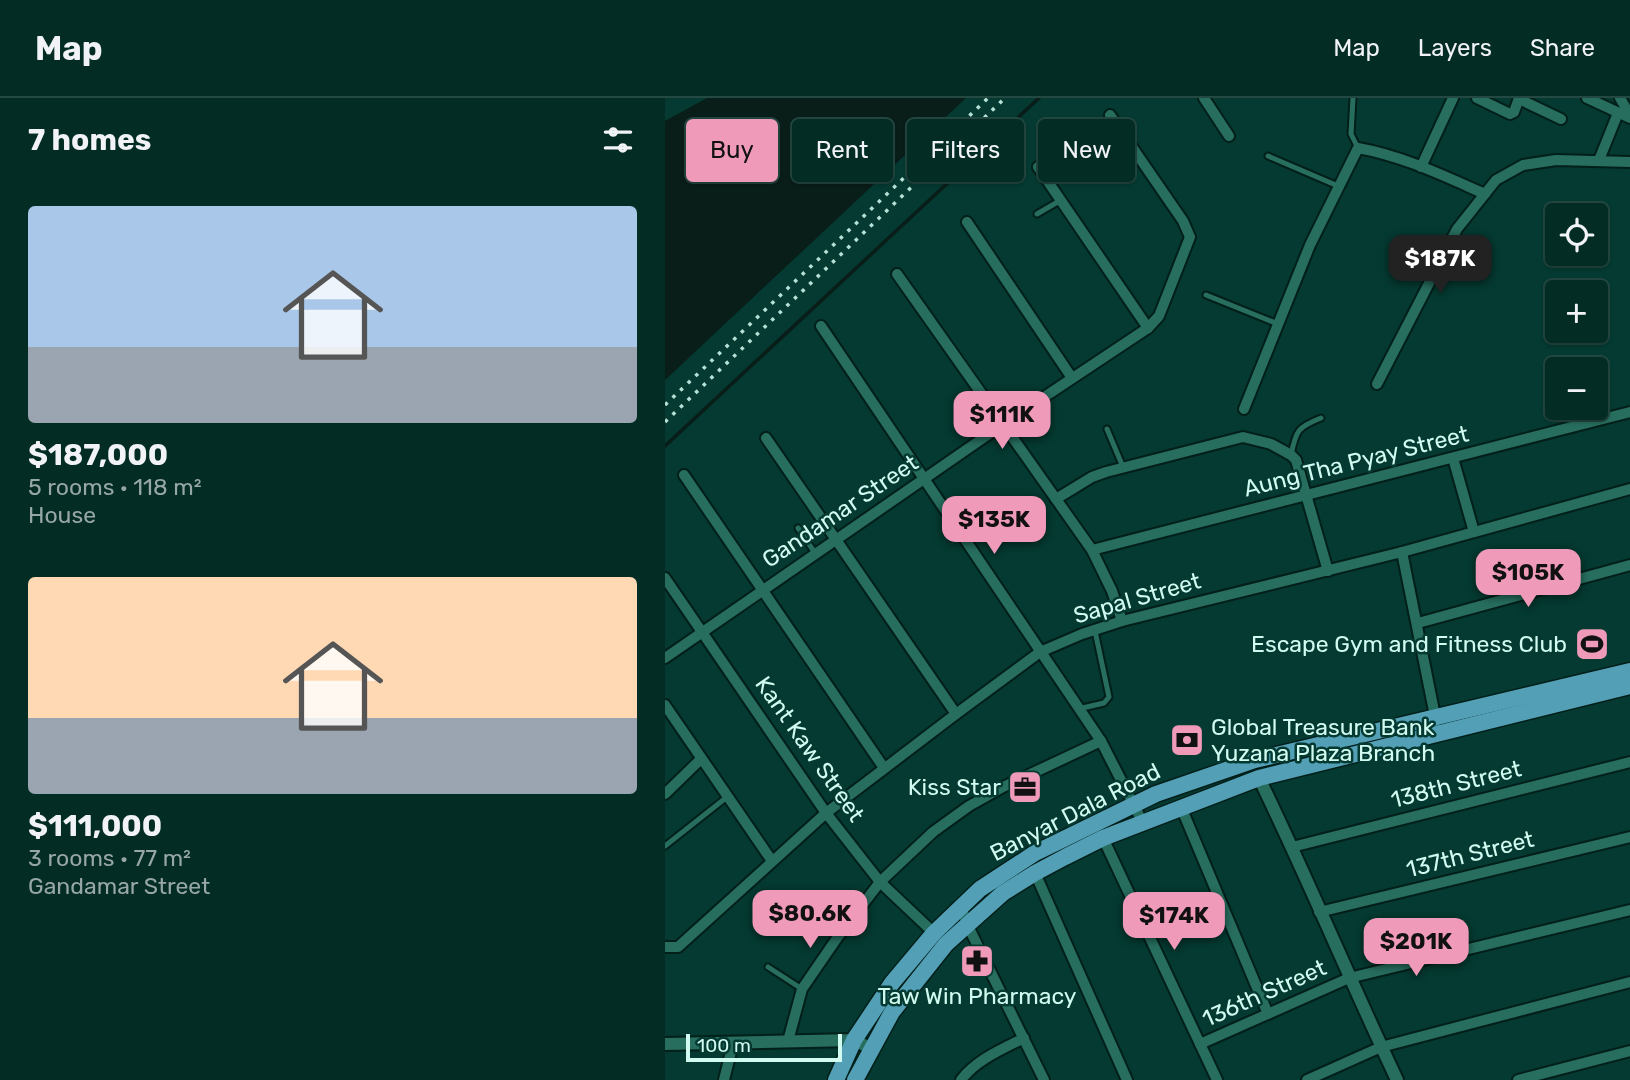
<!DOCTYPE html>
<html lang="en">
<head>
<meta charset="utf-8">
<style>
  body { margin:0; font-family:Rubik,sans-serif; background:#0d342d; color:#f1f3f6; height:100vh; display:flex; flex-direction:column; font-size:26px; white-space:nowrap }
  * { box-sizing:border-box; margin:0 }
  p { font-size:23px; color:#97a7a7 }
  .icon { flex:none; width:38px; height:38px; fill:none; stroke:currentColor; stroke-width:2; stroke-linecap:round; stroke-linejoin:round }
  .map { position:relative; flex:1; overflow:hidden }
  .details { display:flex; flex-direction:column; background:#032c25; width:665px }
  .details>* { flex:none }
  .banner { position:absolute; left:21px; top:21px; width:665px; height:63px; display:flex; gap:14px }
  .controls { position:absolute; left:880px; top:105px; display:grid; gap:14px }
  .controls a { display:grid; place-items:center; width:63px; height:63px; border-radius:7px; background:#032c25; box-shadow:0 2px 5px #0004,0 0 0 2px #244842; font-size:35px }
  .scale { position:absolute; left:21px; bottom:18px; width:156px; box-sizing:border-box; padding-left:7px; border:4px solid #d1fbf0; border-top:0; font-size:19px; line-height:24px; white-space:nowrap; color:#d1fbf0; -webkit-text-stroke:5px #043a31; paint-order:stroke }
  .price { position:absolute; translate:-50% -60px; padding:0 16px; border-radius:14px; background:#ef9ab8; color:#111; font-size:23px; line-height:46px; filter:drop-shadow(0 2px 4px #0008) }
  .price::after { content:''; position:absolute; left:50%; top:42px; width:21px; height:16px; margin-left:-10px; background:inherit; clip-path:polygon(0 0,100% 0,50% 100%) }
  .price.current { background:#222; color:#fff }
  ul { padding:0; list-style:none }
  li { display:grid; align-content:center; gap:14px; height:371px; padding:0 28px }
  li span { display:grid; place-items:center; height:217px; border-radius:7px; color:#555 }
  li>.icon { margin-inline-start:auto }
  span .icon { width:126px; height:126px; fill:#fffc; stroke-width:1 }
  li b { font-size:30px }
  h2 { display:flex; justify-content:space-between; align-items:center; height:84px; padding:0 28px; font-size:30px }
  .tag { padding:0 24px; border-radius:7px; background:#032c25; box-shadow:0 2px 5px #0004,0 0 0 2px #244842; font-size:24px; line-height:63px }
  .tag.current { background:#ef9ab8; color:#111 }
  header { display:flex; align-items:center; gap:42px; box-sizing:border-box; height:98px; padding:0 35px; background:#032c25; border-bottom:2px solid #244842 }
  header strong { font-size:33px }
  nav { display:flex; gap:38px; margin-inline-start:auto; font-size:24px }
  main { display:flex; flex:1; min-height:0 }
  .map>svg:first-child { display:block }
</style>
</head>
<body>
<header>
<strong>Map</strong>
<nav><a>Map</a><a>Layers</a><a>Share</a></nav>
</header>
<main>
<section class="details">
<h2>7 homes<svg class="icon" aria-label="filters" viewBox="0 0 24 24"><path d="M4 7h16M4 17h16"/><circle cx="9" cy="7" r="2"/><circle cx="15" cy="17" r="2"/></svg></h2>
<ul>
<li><span style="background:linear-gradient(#a9c7e8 65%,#9aa5b1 0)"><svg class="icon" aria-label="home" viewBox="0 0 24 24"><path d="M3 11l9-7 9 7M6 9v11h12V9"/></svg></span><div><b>$187,000</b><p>5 rooms · 118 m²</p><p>House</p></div></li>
<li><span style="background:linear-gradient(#ffd9b3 65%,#9aa5b1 0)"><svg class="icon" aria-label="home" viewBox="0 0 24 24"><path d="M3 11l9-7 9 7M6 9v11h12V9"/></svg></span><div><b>$111,000</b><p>3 rooms · 77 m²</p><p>Gandamar Street</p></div></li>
</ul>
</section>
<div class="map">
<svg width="965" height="982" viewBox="0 0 965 982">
  <rect width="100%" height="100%" fill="#043a31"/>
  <!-- water -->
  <polygon fill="#091d19" points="42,0 301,0 0,282 0,23"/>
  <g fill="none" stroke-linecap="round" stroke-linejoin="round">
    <!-- stream -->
    <polyline stroke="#091d19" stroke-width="3.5" points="0,348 374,0"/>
    <!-- service casing -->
    <g stroke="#021f19" stroke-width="9">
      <g id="service">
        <polyline points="688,0 686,36 693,50"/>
        <polyline points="603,58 673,88"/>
        <polyline points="372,116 396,102"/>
        <polyline points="541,197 613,226"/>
        <polyline points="442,331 458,369"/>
        <path d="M626,357C631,332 633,329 656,320"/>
        <polyline points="133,430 150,455"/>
        <polyline points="413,611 439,605 444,599 430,533"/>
        <polyline points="0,748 62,699"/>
        <polyline points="103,869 137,891"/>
      </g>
    </g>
    <!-- minor casing -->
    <g stroke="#021f19" stroke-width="14">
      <g id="minor">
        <polyline points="539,0 564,38"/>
        <polyline points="812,0 845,16 849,14 854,0"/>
        <polyline points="922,0 965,20"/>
        <polyline points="955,0 965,17"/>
        <polyline points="854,1 896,21"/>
        <polyline points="934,62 953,15"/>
        <polyline points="373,69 483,230"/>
        <polyline points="756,69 788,0"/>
        <polyline points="302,124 407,280"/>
        <polyline points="232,176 427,452 447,493 457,523"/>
        <polyline points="156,228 436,643 478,725"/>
        <polyline points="712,286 792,131 831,82 858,67 891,62 965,64"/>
        <path d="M579,311L645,147L693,50C738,58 779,78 820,96"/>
        <polyline points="101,340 291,616"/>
        <polyline points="788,360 809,434"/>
        <polyline points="19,377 219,670"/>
        <polyline points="391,401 427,379 441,374 578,339 606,346 626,357 631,362 663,473"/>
        <polyline points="427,452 965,314"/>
        <polyline points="737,454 771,623"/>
        <polyline points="0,480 161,715 215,784 269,835"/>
        <polyline points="753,525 965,467"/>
        <polyline points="0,560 337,327 483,230 494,218 525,139 518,123 445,17"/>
        <polyline points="0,607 107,763"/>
        <polyline points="0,696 36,661"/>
        <polyline points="516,709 603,916"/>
        <polyline points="438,740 552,982"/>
        <polyline points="627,749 965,664"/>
        <polyline points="370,775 462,982"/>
        <polyline points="296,808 302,826 379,982"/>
        <polyline points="654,814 965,739"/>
        <polyline points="0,849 13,849 161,715 291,616 375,554 417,536 457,523 737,454 965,391"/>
        <polyline points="123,943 137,891 172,840 215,784 268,734 304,708 338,689 436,643"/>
        <polyline points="535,946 684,880 965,812"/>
        <polyline points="59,982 68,946"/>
        <path d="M296,982C311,962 337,951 359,940"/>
        <polyline points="642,982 716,949 965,884"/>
        <polyline points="853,982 965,953"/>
      </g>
    </g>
    <!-- tertiary casing -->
    <g stroke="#021f19" stroke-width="16">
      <g id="tertiary">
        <path d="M594,680C642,779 685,882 732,982"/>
        <polyline points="0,946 189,942 205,950"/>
      </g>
    </g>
    <!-- primary casing -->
    <g stroke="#021f19" stroke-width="19">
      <g id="primary">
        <polyline points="171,982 189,942 227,885 269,835 315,791 370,755 491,696 590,662 965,573"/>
        <polyline points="190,982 227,914 281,846 338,795 370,775 400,759 438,740 594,680 965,588"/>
      </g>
    </g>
    <!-- service -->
    <use href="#service" stroke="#276e5f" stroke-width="5"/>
    <!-- minor -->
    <use href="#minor" stroke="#276e5f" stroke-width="10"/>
    <!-- tertiary -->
    <use href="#tertiary" stroke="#276e5f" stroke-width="12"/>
    <!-- primary -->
    <use href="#primary" stroke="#539fb6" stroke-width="16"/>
    <!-- rail -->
    <g stroke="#b5e0d6" stroke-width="3.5" stroke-dasharray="3.5 7" stroke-linecap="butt">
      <polyline points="0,307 323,0"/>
      <polyline points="0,324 340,0"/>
    </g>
  </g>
  <!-- icons -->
  <defs>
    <g id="stadium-square" transform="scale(1.75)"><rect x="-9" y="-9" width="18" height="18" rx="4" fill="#ef9ab8" stroke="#043a31"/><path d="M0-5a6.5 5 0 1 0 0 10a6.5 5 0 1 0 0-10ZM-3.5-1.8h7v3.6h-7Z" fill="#111"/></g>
    <g id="bank-square" transform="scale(1.75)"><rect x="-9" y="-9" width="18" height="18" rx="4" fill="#ef9ab8" stroke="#043a31"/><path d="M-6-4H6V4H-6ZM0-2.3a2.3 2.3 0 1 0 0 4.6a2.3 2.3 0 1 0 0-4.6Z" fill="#111"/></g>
    <g id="office-square" transform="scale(1.75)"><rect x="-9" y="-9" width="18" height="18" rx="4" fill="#ef9ab8" stroke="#043a31"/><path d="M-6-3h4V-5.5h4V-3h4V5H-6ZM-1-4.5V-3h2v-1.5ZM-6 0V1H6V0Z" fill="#111"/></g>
    <g id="pharmacy-square" transform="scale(1.75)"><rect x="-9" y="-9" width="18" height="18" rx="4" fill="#ef9ab8" stroke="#043a31"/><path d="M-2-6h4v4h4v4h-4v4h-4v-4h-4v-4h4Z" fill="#111"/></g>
  </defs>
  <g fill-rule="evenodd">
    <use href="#stadium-square" x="927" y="546"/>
    <use href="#bank-square" x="522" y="642"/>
    <use href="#office-square" x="360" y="689"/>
    <use href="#pharmacy-square" x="312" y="863"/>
  </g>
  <g text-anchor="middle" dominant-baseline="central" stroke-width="5" stroke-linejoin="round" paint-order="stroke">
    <!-- street labels -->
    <g font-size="23" fill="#d1fbf0" stroke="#043a31">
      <text transform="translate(691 363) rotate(-14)">Aung Tha Pyay Street</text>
      <text transform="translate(175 413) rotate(-34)">Gandamar Street</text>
      <text transform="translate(472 500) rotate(-16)">Sapal Street</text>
      <text transform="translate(145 651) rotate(55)">Kant Kaw Street</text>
      <text transform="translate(791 686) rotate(-14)">138th Street</text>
      <text transform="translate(410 714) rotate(-27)">Banyar Dala Road</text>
      <text transform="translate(805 756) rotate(-14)">137th Street</text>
      <text transform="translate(599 895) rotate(-24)">136th Street</text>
    </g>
    <!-- poi labels -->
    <g font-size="23" fill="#d1fbf0" stroke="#043a31" text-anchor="end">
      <text x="902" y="546">Escape Gym and Fitness Club</text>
      <text x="546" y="629" text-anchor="start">Global Treasure Bank<tspan x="546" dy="26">Yuzana Plaza Branch</tspan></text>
      <text x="336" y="689">Kiss Star</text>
      <text x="312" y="898" text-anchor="middle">Taw Win Pharmacy</text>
    </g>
  </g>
</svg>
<div class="controls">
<a><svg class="icon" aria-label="locate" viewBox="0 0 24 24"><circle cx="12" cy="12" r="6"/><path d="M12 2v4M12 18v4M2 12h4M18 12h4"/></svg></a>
<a>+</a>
<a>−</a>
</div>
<div class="scale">100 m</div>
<b class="price current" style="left:775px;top:197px">$187K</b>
<b class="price" style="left:337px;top:353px">$111K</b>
<b class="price" style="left:329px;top:458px">$135K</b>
<b class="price" style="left:863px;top:511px">$105K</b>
<b class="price" style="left:145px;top:852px">$80.6K</b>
<b class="price" style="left:509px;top:854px">$174K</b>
<b class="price" style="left:751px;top:880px">$201K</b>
<div class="banner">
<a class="tag current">Buy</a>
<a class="tag">Rent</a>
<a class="tag">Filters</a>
<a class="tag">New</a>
</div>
</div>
</main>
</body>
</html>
